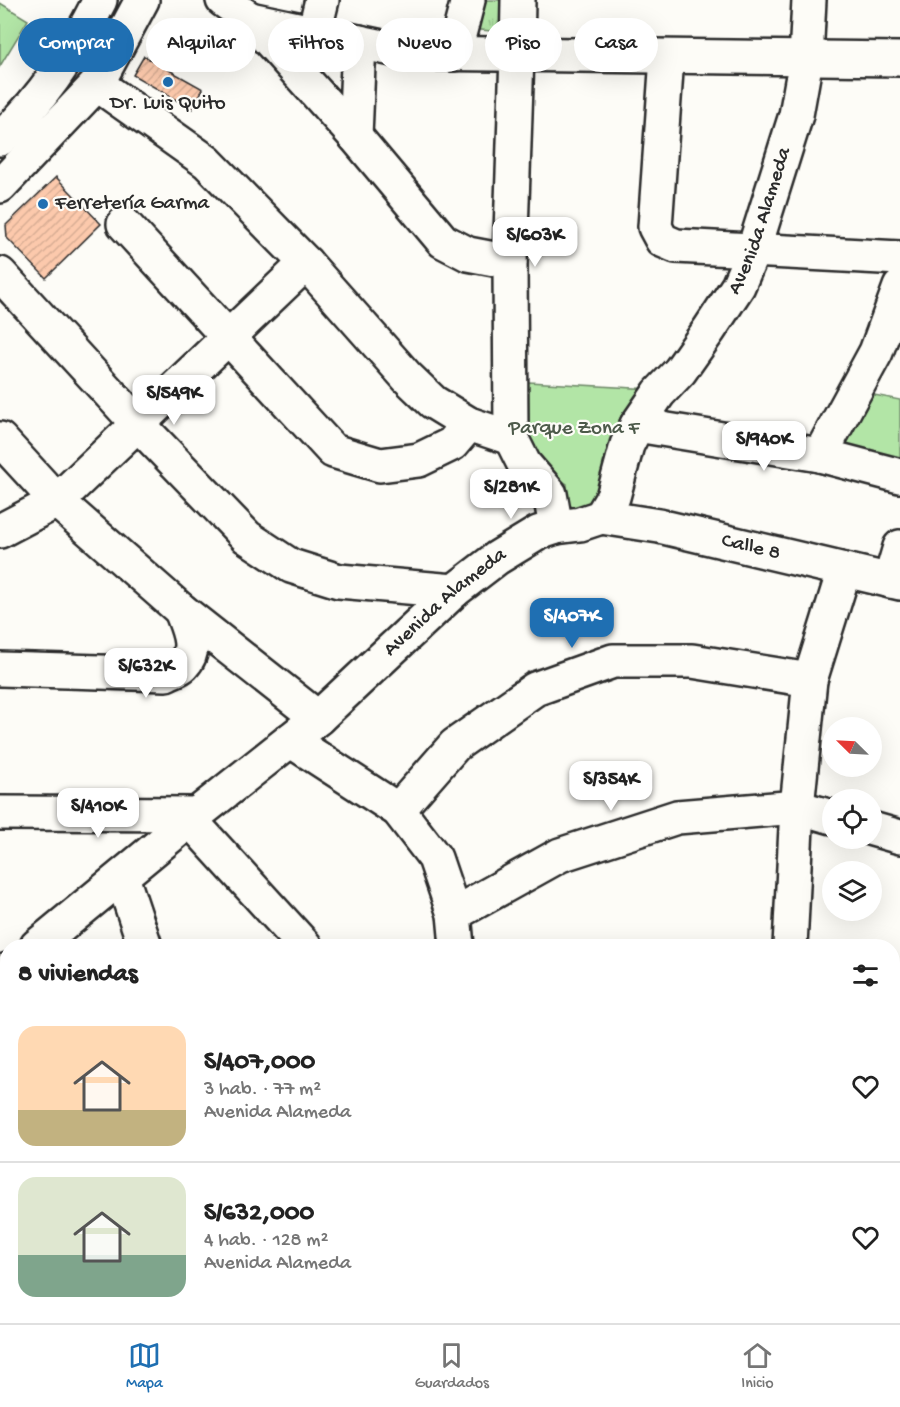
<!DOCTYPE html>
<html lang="es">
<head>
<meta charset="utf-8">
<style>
  body { margin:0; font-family:"Gochi Hand",sans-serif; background:#f6f6f6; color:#222; height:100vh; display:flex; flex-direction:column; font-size:22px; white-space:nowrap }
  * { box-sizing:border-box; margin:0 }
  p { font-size:20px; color:#767676 }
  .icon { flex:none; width:33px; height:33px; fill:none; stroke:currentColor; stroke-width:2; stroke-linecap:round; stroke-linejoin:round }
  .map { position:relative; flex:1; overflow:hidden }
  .details { position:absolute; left:0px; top:939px; width:900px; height:384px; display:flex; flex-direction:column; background:#fff; border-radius:24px 24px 0 0; box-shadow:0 6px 24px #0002 }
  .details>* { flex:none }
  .guide { position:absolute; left:18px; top:18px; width:864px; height:54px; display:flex; gap:12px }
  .needle { width:39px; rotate:294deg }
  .tools { position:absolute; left:822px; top:717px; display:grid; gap:12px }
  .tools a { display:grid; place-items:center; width:60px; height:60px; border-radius:50%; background:#fff; box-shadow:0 6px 24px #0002; font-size:30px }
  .price { position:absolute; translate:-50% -51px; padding:0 14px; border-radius:12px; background:#fff; color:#222; font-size:20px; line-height:39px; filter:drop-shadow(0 2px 3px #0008) }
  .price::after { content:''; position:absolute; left:50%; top:36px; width:18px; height:14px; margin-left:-9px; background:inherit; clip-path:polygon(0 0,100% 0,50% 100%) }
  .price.on { background:#1f6fb2; color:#fff }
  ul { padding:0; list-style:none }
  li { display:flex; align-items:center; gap:18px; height:150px; padding:0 18px }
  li+li { border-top:2px solid #e0e0e0 }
  li span { display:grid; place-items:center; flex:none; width:168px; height:120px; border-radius:18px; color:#555 }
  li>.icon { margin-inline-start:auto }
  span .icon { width:72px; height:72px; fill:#fffc; stroke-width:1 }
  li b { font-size:26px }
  h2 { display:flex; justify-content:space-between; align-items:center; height:72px; padding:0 18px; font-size:26px }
  .pill { padding:0 21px; border-radius:27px; background:#fff; box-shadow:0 6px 24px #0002; font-size:21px; line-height:54px }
  .pill.on { background:#1f6fb2; color:#fff }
  .tab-bar { display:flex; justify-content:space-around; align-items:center; height:84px; border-top:2px solid #e0e0e0; background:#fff; font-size:16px; color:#767676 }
  .tab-bar a { display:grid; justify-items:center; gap:3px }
  .tab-bar .on { color:#1f6fb2 }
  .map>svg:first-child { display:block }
</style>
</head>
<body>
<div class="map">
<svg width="900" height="1323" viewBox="0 0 900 1323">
  <defs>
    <pattern id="grass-tufts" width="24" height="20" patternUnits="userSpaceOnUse" patternTransform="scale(1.5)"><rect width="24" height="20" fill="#b2e5a6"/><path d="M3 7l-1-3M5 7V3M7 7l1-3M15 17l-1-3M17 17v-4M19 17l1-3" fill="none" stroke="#99c58f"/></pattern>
    <pattern id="building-hatch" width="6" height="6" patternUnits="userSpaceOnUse" patternTransform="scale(1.5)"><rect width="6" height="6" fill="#fcc9ac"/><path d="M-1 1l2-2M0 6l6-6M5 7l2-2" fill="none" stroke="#d8ad94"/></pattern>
  </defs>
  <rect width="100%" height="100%" fill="#fdfcf7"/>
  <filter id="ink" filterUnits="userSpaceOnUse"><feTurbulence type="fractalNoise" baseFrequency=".0167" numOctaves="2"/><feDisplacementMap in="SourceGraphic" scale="12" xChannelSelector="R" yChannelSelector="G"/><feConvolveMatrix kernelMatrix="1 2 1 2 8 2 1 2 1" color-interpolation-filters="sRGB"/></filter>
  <g filter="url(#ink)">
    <!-- grass -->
    <polygon fill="url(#grass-tufts)" stroke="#6e8868" stroke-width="1.5" points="476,0 504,0 503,32 469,29"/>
    <!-- garden -->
    <g fill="#b2e5a6" stroke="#6e8868" stroke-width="1.5">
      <polygon points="0,3 28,20 0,66"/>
      <polygon points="528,382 651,389 595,510 571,515 566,502 567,484 557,478 529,443"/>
      <polygon points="864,393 900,400 900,471 834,453"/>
    </g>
    <!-- building -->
    <g fill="url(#building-hatch)" stroke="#2b2b2b" stroke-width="1.5">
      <polygon points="144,56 203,89 192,109 133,75"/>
      <polygon points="56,177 101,224 46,278 7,238 6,225"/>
    </g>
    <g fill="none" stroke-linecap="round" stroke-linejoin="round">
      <!-- minor casing -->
      <g stroke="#2b2b2b" stroke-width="38">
        <g id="minor">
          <polyline points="223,0 250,19 355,136 443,241 468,254 510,262"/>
          <polyline points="518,0 517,55 510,262 511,438 524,464 550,494 556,527"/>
          <polyline points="250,19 411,53 900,59"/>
          <polyline points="314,33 322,0"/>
          <polyline points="454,54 468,0"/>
          <polyline points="667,57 655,227 662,240 676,246 900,258"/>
          <polyline points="97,84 207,162 306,263 407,377 433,402 469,424 511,438"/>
          <polyline points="355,136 359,42"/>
          <polyline points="124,224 333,451 380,465 419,460 452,444 469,424"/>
          <polyline points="0,274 138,424 247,537 291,566 339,581 454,591"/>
          <polyline points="637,425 820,455 900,476"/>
          <polyline points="0,439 57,501 181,610 318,718"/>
          <polyline points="820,455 876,352 900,287"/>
          <path id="s1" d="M601,517L659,526L900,583"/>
          <polyline points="0,531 57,501 306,263"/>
          <polyline points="890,581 900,547"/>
          <path d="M0,669L166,674C171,671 179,669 183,665C199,649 187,627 181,610"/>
          <polyline points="290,740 398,810 435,858 454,914 457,946"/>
          <polyline points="398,810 455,745 535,689 613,661 692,661 810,680"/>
          <polyline points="0,813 197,814"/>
          <polyline points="190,820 305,946"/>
          <polyline points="872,829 900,837"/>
          <polyline points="122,877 145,946"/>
          <polyline points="454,914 560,855 677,817 797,807 832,817"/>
          <path id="s2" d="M37,946L197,814L318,718L454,591L497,558L538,533L556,527L580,524L601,517L613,497L627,445L637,425L659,393L680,371L709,330L738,286L754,249L796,115L806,59L809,0"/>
          <polyline points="790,946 797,807 810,680 844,571"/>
          <polyline points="0,976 8,970"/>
          <polyline points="892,1038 900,1039"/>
          <polyline points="0,1153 8,1152"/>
          <polyline points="0,1285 8,1285"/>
          <polyline points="461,1316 462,1323"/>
          <polyline points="789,1316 789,1323"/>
          <polyline points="141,1323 141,1316"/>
        </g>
      </g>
      <!-- major casing -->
      <g stroke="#2b2b2b" stroke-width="38">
        <g id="major">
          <path d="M0,139C42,100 75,50 100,0"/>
          <polyline points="0,186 97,84 142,0"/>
        </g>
      </g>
      <!-- minor -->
      <use href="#minor" stroke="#fdfcf7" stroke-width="33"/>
      <!-- major -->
      <use href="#major" stroke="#fdfcf7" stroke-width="33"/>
    </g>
  </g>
  <!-- markers -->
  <g fill="#1f6fb2" stroke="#fdfcf7" stroke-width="2">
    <circle cx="168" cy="82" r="6"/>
    <circle cx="43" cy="204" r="6"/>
  </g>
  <g text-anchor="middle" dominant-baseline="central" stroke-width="4.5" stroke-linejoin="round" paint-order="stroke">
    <!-- poi labels -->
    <g font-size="21" fill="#2b2b2b" stroke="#fdfcf7">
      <text x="168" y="104">Dr. Luis Quito</text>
      <text x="55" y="204" text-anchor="start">Ferretería Garma</text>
    </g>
    <!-- street labels -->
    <g font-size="21" fill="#2b2b2b" stroke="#fdfcf7">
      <text stroke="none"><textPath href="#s2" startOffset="1056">Avenida Alameda</textPath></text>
      <text stroke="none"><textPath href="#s1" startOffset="153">Calle 8</textPath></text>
      <text stroke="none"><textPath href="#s2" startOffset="534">Avenida Alameda</textPath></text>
    </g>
    <!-- park labels -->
    <g font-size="21" fill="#4d5a4a" stroke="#fdfcf7">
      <text x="574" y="429">Parque Zona F</text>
    </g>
  </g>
</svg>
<div class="tools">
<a><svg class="needle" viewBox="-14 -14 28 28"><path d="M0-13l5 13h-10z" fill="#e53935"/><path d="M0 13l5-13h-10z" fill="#767676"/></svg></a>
<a><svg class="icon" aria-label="locate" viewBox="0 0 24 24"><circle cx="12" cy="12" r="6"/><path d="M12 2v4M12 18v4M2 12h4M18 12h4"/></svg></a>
<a><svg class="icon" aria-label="layers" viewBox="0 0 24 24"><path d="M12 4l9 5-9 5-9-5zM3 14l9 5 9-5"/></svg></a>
</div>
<b class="price" style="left:535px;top:268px">S/603K</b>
<b class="price" style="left:174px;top:426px">S/549K</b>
<b class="price" style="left:764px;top:472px">S/940K</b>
<b class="price" style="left:511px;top:520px">S/281K</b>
<b class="price on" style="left:572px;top:649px">S/407K</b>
<b class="price" style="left:146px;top:699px">S/632K</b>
<b class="price" style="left:611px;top:812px">S/354K</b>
<b class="price" style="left:98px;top:839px">S/410K</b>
<div class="guide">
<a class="pill on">Comprar</a>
<a class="pill">Alquilar</a>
<a class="pill">Filtros</a>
<a class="pill">Nuevo</a>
<a class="pill">Piso</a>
<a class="pill">Casa</a>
</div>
<section class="details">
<h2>8 viviendas<svg class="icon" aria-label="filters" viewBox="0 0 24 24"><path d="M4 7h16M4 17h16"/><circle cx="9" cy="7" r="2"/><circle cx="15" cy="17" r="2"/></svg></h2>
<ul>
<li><span style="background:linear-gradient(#ffd9b3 70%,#c2b280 0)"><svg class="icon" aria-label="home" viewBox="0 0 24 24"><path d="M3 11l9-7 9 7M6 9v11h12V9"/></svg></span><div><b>S/407,000</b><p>3 hab. · 77 m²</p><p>Avenida Alameda</p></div><svg class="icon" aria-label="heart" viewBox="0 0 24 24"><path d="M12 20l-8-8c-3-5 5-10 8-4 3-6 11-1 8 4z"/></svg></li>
<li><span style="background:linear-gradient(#dfe7d0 65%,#7fa58c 0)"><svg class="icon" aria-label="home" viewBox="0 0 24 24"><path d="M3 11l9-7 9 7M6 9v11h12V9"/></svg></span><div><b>S/632,000</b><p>4 hab. · 128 m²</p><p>Avenida Alameda</p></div><svg class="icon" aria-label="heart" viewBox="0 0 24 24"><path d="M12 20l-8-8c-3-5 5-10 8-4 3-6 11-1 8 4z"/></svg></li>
</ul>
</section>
</div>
<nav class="tab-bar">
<a class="on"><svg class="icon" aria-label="map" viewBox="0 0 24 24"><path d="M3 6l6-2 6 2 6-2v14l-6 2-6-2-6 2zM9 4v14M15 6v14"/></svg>Mapa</a>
<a><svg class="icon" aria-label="saved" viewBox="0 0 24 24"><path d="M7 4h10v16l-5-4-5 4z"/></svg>Guardados</a>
<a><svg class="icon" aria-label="home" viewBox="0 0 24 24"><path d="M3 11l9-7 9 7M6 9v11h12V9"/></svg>Inicio</a>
</nav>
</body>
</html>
